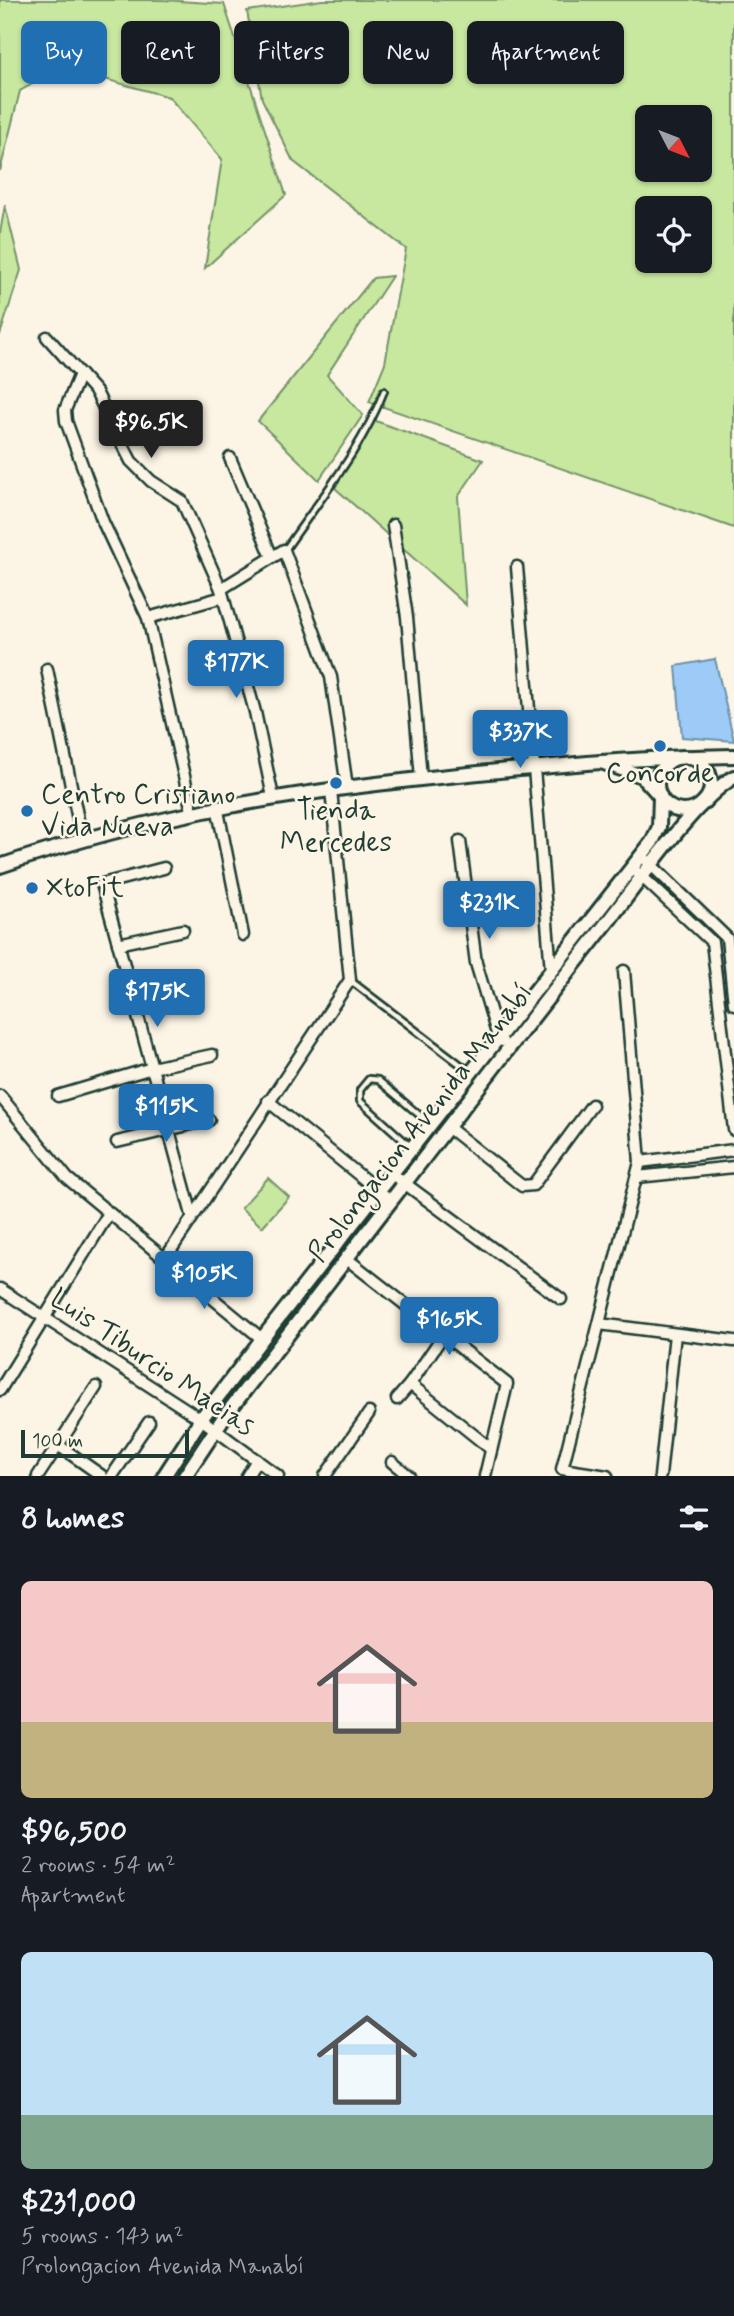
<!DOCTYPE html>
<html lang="en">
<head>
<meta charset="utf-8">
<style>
  body { margin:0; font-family:Mynerve,sans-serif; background:#20242c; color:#f1f3f6; height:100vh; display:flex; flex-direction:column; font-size:26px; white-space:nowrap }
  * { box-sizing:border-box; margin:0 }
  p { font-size:23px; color:#9ea1a6 }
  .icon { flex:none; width:38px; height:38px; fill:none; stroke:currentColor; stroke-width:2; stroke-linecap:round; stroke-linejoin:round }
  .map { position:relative; height:1476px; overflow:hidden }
  .panel { display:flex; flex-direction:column; background:#171b24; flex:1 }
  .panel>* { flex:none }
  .hud { position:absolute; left:21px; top:21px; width:693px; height:63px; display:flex; gap:14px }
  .needle { width:46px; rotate:132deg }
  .tools { position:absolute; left:635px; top:105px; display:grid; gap:14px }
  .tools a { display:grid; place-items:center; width:77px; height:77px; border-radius:10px; background:#171b24; box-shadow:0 2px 5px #0004; font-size:35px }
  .scale { position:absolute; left:21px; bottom:18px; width:168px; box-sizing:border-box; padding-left:7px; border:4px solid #1f3d34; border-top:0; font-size:19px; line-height:24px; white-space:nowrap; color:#1f3d34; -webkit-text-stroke:5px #fcf5e5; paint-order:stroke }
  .price { position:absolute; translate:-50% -60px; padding:0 16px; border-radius:7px; background:#1f6fb2; color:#fff; font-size:23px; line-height:46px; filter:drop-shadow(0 2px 4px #0008) }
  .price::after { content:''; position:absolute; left:50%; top:42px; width:21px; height:16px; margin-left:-10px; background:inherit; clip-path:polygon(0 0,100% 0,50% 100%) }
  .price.selected { background:#222; color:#fff }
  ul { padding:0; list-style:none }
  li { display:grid; align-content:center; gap:14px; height:371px; padding:0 21px }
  li span { display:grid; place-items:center; height:217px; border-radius:10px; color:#555 }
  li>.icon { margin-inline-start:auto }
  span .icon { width:126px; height:126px; fill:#fffc; stroke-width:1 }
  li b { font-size:30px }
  h2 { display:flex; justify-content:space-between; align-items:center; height:84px; padding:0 21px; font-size:30px }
  .tag { padding:0 24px; border-radius:10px; background:#171b24; box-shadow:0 2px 5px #0004; font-size:24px; line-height:63px }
  .tag.selected { background:#1f6fb2; color:#fff }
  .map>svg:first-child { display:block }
</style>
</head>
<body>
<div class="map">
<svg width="734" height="1476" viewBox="0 0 734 1476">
  <rect width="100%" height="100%" fill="#fcf5e5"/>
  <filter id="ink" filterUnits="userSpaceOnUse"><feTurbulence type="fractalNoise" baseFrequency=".0143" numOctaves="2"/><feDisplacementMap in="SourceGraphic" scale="14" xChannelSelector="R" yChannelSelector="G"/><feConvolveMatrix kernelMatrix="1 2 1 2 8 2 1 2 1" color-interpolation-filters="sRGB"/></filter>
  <g filter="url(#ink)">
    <!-- green -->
    <g fill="#c8e8a0" stroke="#74926a" stroke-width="2" fill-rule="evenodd">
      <polygon points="0,0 163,0 224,4 286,195 205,268 222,159 169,97 62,67 20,91 0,171"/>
      <path d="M322,0H734V528L369,402L385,363L406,249L293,161L262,99L247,11ZM648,117H700V170H648ZM648,208H700V261H648Z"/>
      <polygon points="5,205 21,270 0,335 0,233"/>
      <polygon points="392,276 327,375 363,415 319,480 258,421 373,278"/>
      <polygon points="373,420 483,460 458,497 466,605 335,488"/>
      <polygon points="268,1178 289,1197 262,1227 241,1208"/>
    </g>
    <!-- water -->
    <polygon fill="#9ecaf8" stroke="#6b92aa" stroke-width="2" points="715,659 734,741 682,737 676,666"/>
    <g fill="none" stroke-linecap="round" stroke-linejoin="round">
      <!-- lane casing -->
      <g stroke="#1f3d34" stroke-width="10">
        <g id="lane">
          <path d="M285,550C320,499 362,449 384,391"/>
          <polyline points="351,981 469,1071"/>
          <polyline points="410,1146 360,1101 360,1090 369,1079 378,1080 430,1124"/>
        </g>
      </g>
      <!-- street casing -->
      <g stroke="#1f3d34" stroke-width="15">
        <g id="street">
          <polyline points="47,337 96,392 131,461 151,481 182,501 221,589 255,712 273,797"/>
          <polyline points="80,374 65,410 66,421 103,522 148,618 192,811"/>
          <polyline points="230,458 272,557"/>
          <polyline points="393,525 407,617 421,778"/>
          <polyline points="517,567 551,970"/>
          <polyline points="221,589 284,550 331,677 347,787"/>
          <polyline points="148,618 223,597"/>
          <polyline points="47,669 82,839"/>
          <polyline points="217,806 243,935"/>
          <polyline points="460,841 476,963 498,1037 502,1041"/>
          <polyline points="642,856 727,938 734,1004"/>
          <polyline points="164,868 102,884 192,1215"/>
          <polyline points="638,873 712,942 734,1130"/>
          <polyline points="118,944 183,930"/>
          <polyline points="135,1004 197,993"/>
          <polyline points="0,1096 67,1178 262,1339"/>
          <polyline points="58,1096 152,1068 212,1055"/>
          <polyline points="268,1101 391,1201"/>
          <polyline points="449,1128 522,1186 533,1185 592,1105"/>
          <polyline points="117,1142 209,1120"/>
          <polyline points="640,1162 734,1150"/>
          <polyline points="392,1174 561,1299"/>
          <polyline points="637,1177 734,1167"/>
          <polyline points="165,1259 350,980 331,790"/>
          <polyline points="347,1259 507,1384 485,1476"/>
          <polyline points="0,1289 201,1419 278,1476"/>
          <polyline points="599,1324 734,1341"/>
          <polyline points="444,1334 410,1384 491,1449"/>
          <polyline points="0,1390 109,1213"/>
          <polyline points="397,1399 410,1384"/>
          <polyline points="58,1445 102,1476"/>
          <polyline points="392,1462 409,1476"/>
          <polyline points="38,1476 96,1387"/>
          <polyline points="112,1476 149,1422"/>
          <polyline points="247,1476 257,1460"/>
          <polyline points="325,1476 369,1413"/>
          <polyline points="607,1476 562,1469 640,1162 624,971"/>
          <polyline points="660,1476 675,1334"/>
        </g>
      </g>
      <!-- secondary casing -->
      <g stroke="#1f3d34" stroke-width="18">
        <g id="secondary">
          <circle cx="684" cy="784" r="27"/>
          <path d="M0,866C158,812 303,790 469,774C557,765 645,757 734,756"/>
          <polyline points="164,1476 201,1419 262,1339 652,842 659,827 660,796 642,776 601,762"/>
          <path d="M185,1476L224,1417C352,1253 477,1087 606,924C637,885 694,800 734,777"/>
        </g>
      </g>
      <!-- lane -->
      <use href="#lane" stroke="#fcf5e5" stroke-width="4.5"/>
      <!-- street -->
      <use href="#street" stroke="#fcf5e5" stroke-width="10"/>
      <!-- secondary -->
      <use href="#secondary" stroke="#fcf5e5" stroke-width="12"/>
    </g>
  </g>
  <!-- markers -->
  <g fill="#1f6fb2" stroke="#fcf5e5" stroke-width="2.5">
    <circle cx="660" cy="746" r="7"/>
    <circle cx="336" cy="783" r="7"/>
    <circle cx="27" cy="811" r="7"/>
    <circle cx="32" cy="888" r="7"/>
  </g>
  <g text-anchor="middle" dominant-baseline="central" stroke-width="5" stroke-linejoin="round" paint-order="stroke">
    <!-- poi labels -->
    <g font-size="28" fill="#1f3d34" stroke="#fcf5e5">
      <text x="660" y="774">Concorde</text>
      <text x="41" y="795" text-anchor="start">Centro Cristiano<tspan x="41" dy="32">Vida Nueva</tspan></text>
      <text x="336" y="811">Tienda<tspan x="336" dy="32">Mercedes</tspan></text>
      <text x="46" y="888" text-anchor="start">XtoFit</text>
    </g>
    <!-- street labels -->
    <g font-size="28" fill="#1f3d34" stroke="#fcf5e5">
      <text transform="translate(421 1123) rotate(-52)">Prolongacion Avenida Manabí</text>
      <text transform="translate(152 1363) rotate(34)">Luis Tiburcio Macias</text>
    </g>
  </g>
</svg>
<div class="tools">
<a><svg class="needle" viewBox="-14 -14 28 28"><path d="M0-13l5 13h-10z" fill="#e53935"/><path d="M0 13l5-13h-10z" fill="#9ea1a6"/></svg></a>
<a><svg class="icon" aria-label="locate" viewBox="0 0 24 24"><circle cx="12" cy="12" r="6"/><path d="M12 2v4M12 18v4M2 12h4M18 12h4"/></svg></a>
</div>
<div class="scale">100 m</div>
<b class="price selected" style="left:151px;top:460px">$96.5K</b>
<b class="price" style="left:236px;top:700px">$177K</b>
<b class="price" style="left:520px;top:770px">$337K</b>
<b class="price" style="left:489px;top:941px">$231K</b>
<b class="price" style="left:157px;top:1029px">$175K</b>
<b class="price" style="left:166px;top:1144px">$115K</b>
<b class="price" style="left:204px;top:1311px">$105K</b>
<b class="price" style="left:449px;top:1357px">$165K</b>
<div class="hud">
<a class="tag selected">Buy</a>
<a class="tag">Rent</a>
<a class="tag">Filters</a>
<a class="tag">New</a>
<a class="tag">Apartment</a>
</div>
</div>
<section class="panel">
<h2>8 homes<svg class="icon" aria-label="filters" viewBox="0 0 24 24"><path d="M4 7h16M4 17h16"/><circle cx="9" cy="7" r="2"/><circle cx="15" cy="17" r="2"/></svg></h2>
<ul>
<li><span style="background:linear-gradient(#f6c9c9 65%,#c2b280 0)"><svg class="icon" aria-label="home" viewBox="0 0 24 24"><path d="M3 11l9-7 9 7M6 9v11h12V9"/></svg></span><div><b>$96,500</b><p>2 rooms · 54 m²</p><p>Apartment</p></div></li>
<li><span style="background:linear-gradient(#bfe0f5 75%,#7fa58c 0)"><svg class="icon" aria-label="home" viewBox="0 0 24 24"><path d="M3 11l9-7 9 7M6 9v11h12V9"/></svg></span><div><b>$231,000</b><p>5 rooms · 143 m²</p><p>Prolongacion Avenida Manabí</p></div></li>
</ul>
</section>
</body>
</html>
